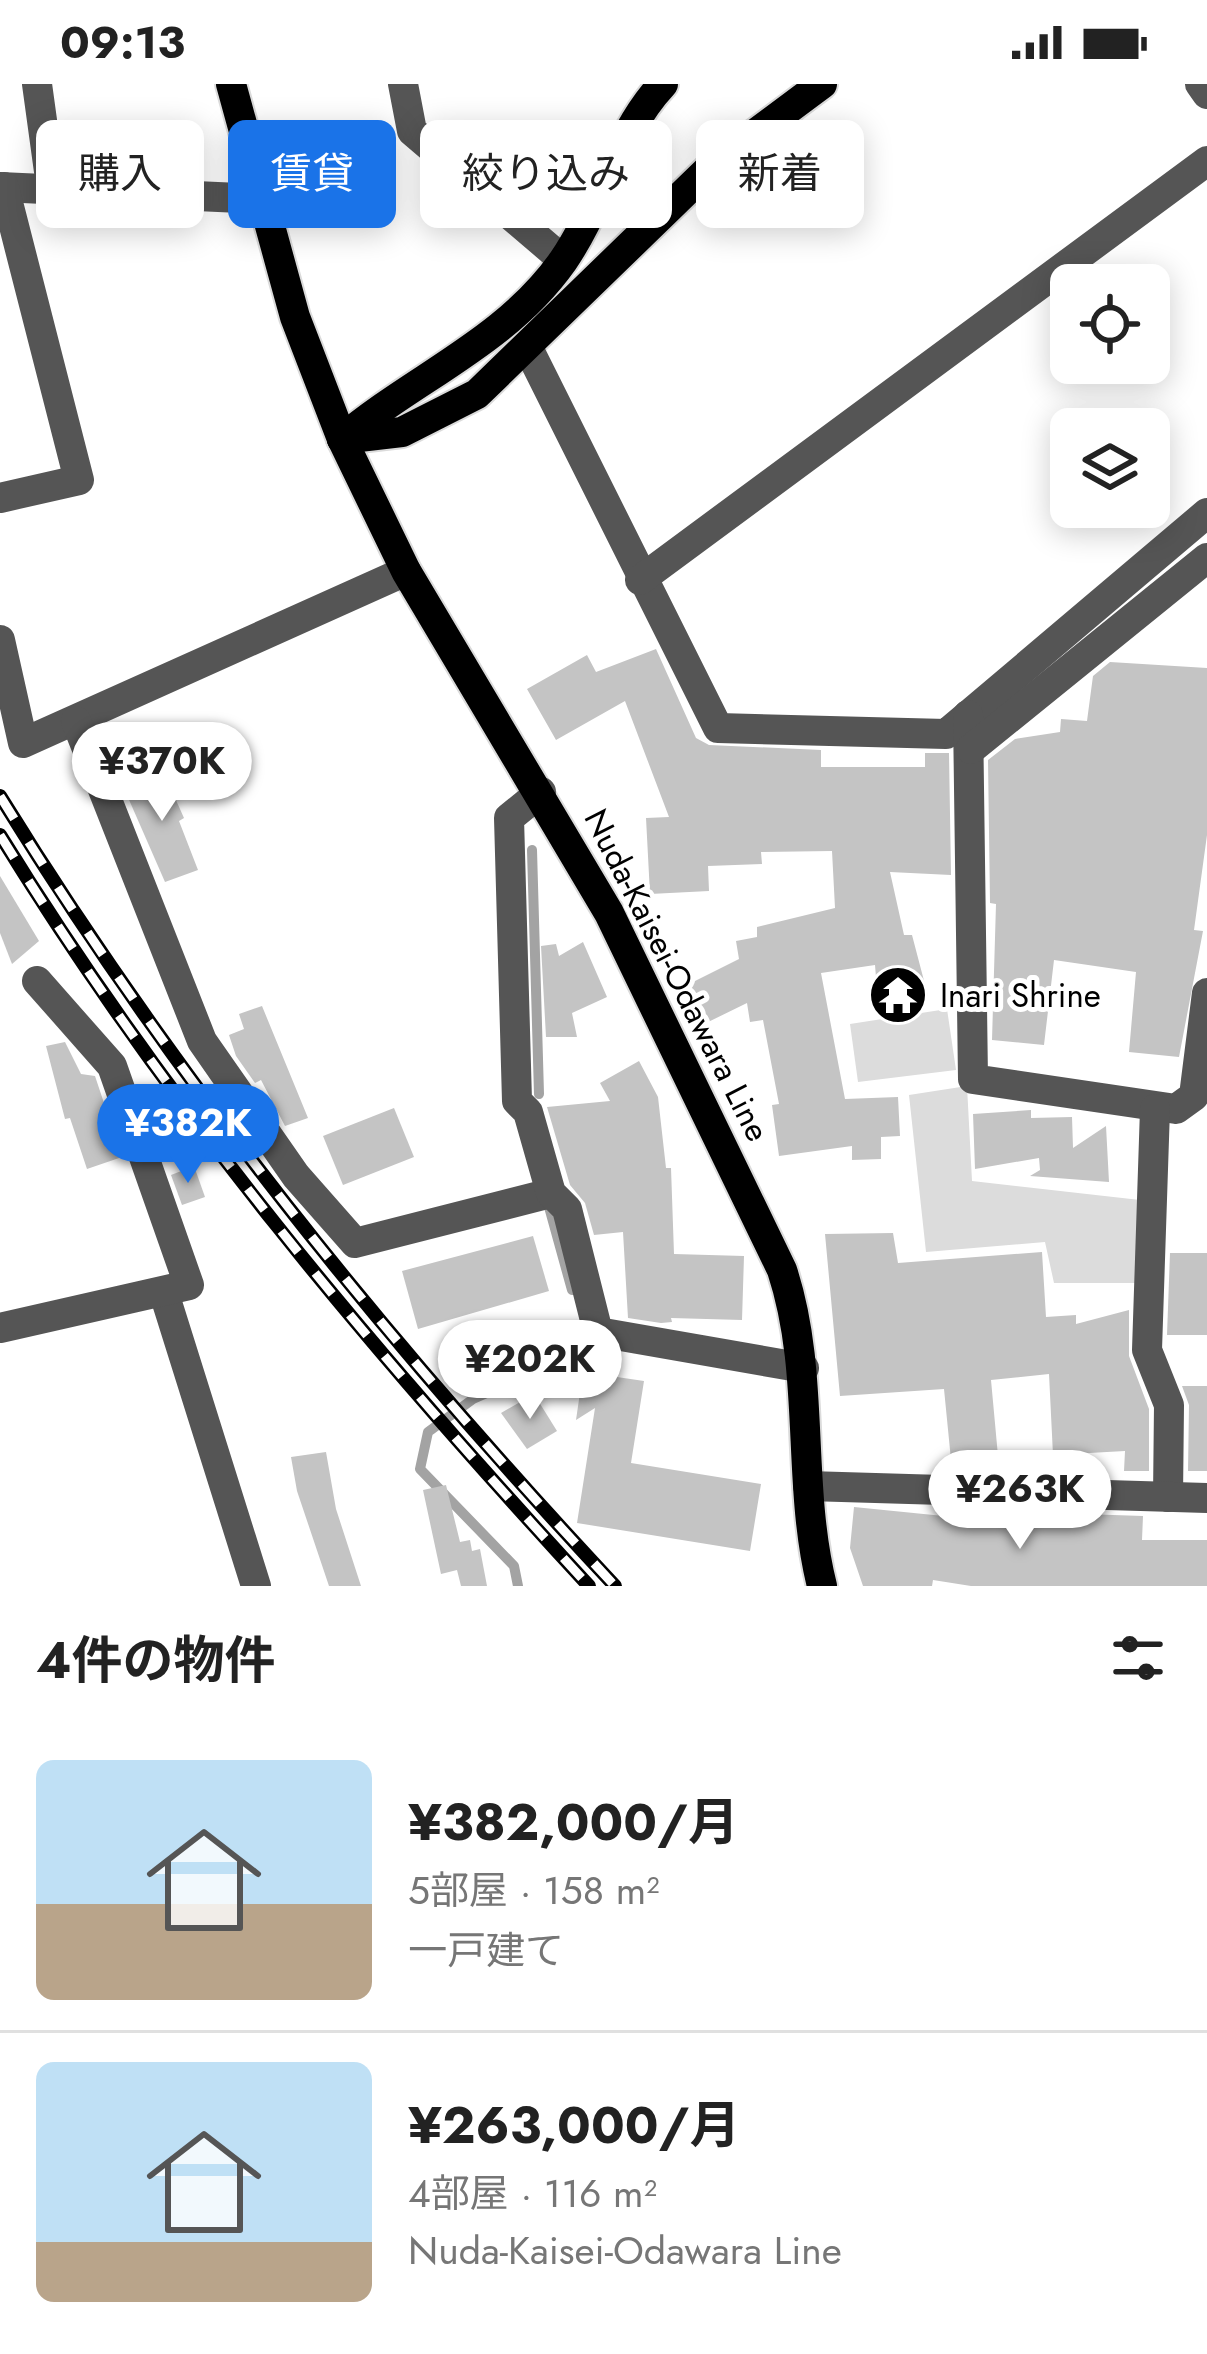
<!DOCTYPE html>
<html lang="ja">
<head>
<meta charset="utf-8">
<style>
  body { margin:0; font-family:Jost,"Noto Sans JP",sans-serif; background:#f2f2f2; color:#222; height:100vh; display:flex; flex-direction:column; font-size:45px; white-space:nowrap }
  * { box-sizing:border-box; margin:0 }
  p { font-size:39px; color:#767676 }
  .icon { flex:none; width:66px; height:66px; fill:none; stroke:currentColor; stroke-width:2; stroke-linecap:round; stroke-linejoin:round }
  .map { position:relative; height:1502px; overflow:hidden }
  .side { display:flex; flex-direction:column; background:#fff; flex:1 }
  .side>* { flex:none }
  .banner { position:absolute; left:36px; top:36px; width:1137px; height:108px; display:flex; gap:24px }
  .controls { position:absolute; left:1050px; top:180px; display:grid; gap:24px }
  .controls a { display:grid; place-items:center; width:120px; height:120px; border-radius:18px; background:#fff; box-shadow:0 6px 30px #0003; font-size:60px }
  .price { position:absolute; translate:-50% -102px; padding:0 27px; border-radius:42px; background:#fff; color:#222; font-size:39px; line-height:78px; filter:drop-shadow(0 3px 6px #0008) }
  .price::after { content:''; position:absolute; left:50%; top:72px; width:36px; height:27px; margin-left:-18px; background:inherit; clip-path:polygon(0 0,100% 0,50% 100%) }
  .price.on { background:#1a73e8; color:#fff }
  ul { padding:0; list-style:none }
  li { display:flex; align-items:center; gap:36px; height:300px; padding:0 36px }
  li+li { border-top:3px solid #e0e0e0 }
  li span { display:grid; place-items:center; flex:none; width:336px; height:240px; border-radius:18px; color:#555 }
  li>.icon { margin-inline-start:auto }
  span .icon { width:144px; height:144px; fill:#fffc; stroke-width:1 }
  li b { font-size:51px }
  h2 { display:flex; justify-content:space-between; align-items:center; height:144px; padding:0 36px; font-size:51px }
  .pill { padding:0 42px; border-radius:18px; background:#fff; box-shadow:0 6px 30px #0003; font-size:42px; line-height:108px }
  .pill.on { background:#1a73e8; color:#fff }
  .status { display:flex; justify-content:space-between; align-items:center; height:84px; padding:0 60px; background:#fff; direction:ltr }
  .status svg { height:33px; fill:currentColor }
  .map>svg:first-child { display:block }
</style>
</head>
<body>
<div class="status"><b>09:13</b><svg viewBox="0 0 49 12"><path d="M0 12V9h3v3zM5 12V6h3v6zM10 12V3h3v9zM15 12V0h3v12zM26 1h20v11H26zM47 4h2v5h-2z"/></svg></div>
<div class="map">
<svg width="1207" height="1502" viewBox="0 0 1207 1502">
  <rect width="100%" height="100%" fill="#fff"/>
  <!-- green -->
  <g fill="#dcdcdc">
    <polygon points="947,925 956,986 858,998 850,940"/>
    <polygon points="967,1002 972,1097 1140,1116 1140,1199 1054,1199 1045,1158 926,1168 909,1011"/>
  </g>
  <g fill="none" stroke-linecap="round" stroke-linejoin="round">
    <!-- stream -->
    <g stroke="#a3a3a3" stroke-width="10">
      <polyline points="532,766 539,1010"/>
      <polyline points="549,1123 572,1206"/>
      <polyline points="518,1502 514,1482 420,1385 428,1348 473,1315 588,1265 582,1242"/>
    </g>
  </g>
  <!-- building -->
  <g fill="#c4c4c4">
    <polygon points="656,565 696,654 709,661 821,666 821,683 925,683 925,669 949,669 951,791 890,788 904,851 912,851 928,912 878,918 875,881 821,889 845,1015 898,1013 900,1052 881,1053 881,1075 852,1076 852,1062 779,1072 772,1021 779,1020 763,936 750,938 747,919 700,942 681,904 739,875 736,857 757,853 757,843 835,824 832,767 761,768 762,780 708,782 709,807 650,810 646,734 669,733 625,617 556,656 527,605 587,571 596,588"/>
    <polygon points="1110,578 1207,584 1207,751 1194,846 1203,847 1179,973 1129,968 1136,888 1054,876 1044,961 992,956 996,820 990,819 988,676 1015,655 1060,648 1061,635 1087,637 1093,592"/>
    <polygon points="162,685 184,734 179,737 198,786 165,798 123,702"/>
    <polygon points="0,792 39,857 12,880 0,849"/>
    <polygon points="583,858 607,913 572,929 577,953 546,953 541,862 556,860 559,872"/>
    <polygon points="262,922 308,1034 285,1042 261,996 255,999 236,972 229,951 244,945 239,930"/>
    <polygon points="65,958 81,990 95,992 122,1073 87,1085 70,1034 65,1035 46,962"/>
    <polygon points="639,977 658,1013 666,1084 671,1084 674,1170 744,1172 742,1236 671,1234 672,1238 661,1239 628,1234 623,1148 594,1151 585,1119 570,1101 547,1023 610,1017 600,999"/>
    <polygon points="394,1024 414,1073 343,1101 323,1052"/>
    <polygon points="1031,1026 1031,1034 1072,1033 1073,1064 1106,1042 1109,1098 1030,1092 1040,1086 1039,1074 975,1085 973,1030"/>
    <polygon points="194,1082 205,1113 182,1121 171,1091"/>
    <polygon points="893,1149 898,1179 1042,1168 1046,1233 1076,1231 1076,1240 1129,1226 1129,1272 1149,1325 1149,1387 1124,1387 1125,1367 1053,1371 1049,1290 991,1296 998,1372 951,1376 944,1305 840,1312 825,1150"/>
    <polygon points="533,1152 549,1207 418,1245 402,1187"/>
    <polygon points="1170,1169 1207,1169 1207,1251 1167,1251"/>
    <polygon points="583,1288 644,1297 631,1379 761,1400 750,1467 577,1439 595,1324 576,1336"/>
    <polygon points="1182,1302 1207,1302 1207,1387 1188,1387 1189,1321"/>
    <polygon points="534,1310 557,1347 527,1365 501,1329"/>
    <polygon points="326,1368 336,1425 361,1502 329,1502 297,1407 291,1373"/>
    <polygon points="446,1401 460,1458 470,1456 472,1467 480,1465 487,1502 461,1502 457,1486 441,1490 423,1406"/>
    <polygon points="854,1423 1024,1440 1024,1428 1143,1432 1142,1456 1207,1456 1207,1502 971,1502 933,1496 932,1502 863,1502 850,1464"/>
  </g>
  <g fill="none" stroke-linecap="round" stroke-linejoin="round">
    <!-- major casing -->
    <g stroke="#dbdbdb" stroke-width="34">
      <g id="major">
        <path d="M231,0L295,233L342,355L406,487L609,829L782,1186C816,1289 796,1398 822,1502"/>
        <polyline points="342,355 402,348 477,310 713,81 822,0"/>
        <path d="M342,355C415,293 505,259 563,177C601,122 617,49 663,0"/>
      </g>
    </g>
    <!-- minor -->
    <g stroke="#555" stroke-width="30">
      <polyline points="37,0 51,102"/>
      <polyline points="403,0 412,47 563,176"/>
      <polyline points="1200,0 1207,10"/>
      <polyline points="0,103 263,115"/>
      <polyline points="528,264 718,644 946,650 1207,429"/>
      <polyline points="0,414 79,396 4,103"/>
      <polyline points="640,496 1207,77"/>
      <polyline points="0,556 23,659 406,487"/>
      <polyline points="968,631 973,995 1176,1025 1194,1012 1207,909"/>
      <polyline points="76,637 202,957 296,1092 355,1159 551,1109"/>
      <polyline points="971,665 1207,474"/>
      <polyline points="541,708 509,734 517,1017 528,1028 551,1109 567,1125 598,1248 804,1284"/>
      <polyline points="1155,1025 1147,1266 1169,1321 1168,1413"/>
      <polyline points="164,1209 256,1502"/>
      <polyline points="0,1244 189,1201 112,982 37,897"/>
      <polyline points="808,1402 1207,1414"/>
    </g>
    <!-- major -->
    <use href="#major" stroke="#000" stroke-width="30"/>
    <!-- rail casing -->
    <g stroke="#000" stroke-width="14">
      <g id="rail">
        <path d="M0,712C176,998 386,1257 615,1502"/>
        <path d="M0,751C167,1023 373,1268 589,1502"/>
      </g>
    </g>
    <!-- rail -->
    <use href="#rail" stroke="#fff" stroke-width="9" stroke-dasharray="27" stroke-linecap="butt"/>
  </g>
  <!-- icons -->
  <defs>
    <g id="temple-disc" transform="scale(3)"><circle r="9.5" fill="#000" stroke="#fff"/><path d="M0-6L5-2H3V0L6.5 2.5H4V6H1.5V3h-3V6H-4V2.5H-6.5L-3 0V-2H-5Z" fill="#fff"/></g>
  </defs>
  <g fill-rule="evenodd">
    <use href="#temple-disc" x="898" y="911"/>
  </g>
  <g text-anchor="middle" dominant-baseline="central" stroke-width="10" stroke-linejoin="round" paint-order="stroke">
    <!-- street labels -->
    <g font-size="33" fill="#000" stroke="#fff">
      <text transform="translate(677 891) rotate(63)">Nuda-Kaisei-Odawara Line</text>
    </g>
    <!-- poi labels -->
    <g font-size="33" fill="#000" stroke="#fff" text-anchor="start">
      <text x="940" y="911">Inari Shrine</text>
    </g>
  </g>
</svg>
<div class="controls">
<a><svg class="icon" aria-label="locate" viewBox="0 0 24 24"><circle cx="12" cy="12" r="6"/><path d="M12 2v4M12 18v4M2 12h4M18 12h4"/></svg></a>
<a><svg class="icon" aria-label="layers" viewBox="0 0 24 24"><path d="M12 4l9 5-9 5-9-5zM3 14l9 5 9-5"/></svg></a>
</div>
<b class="price" style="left:162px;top:740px">¥370K</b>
<b class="price on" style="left:188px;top:1102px">¥382K</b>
<b class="price" style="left:530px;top:1338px">¥202K</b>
<b class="price" style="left:1020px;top:1468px">¥263K</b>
<div class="banner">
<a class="pill">購入</a>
<a class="pill on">賃貸</a>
<a class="pill">絞り込み</a>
<a class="pill">新着</a>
</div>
</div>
<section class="side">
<h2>4件の物件<svg class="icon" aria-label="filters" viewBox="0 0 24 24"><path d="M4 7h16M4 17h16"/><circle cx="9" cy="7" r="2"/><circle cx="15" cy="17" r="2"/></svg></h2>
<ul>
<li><span style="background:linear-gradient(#bfe0f5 60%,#b9a48a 0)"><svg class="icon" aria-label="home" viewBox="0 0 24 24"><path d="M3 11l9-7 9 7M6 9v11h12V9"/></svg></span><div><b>¥382,000/月</b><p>5部屋 · 158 m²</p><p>一戸建て</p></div></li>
<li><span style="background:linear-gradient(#bfe0f5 75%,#b9a48a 0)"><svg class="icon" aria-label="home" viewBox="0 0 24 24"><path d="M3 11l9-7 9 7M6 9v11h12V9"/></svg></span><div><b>¥263,000/月</b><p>4部屋 · 116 m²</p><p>Nuda-Kaisei-Odawara Line</p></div></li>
</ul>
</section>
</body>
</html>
